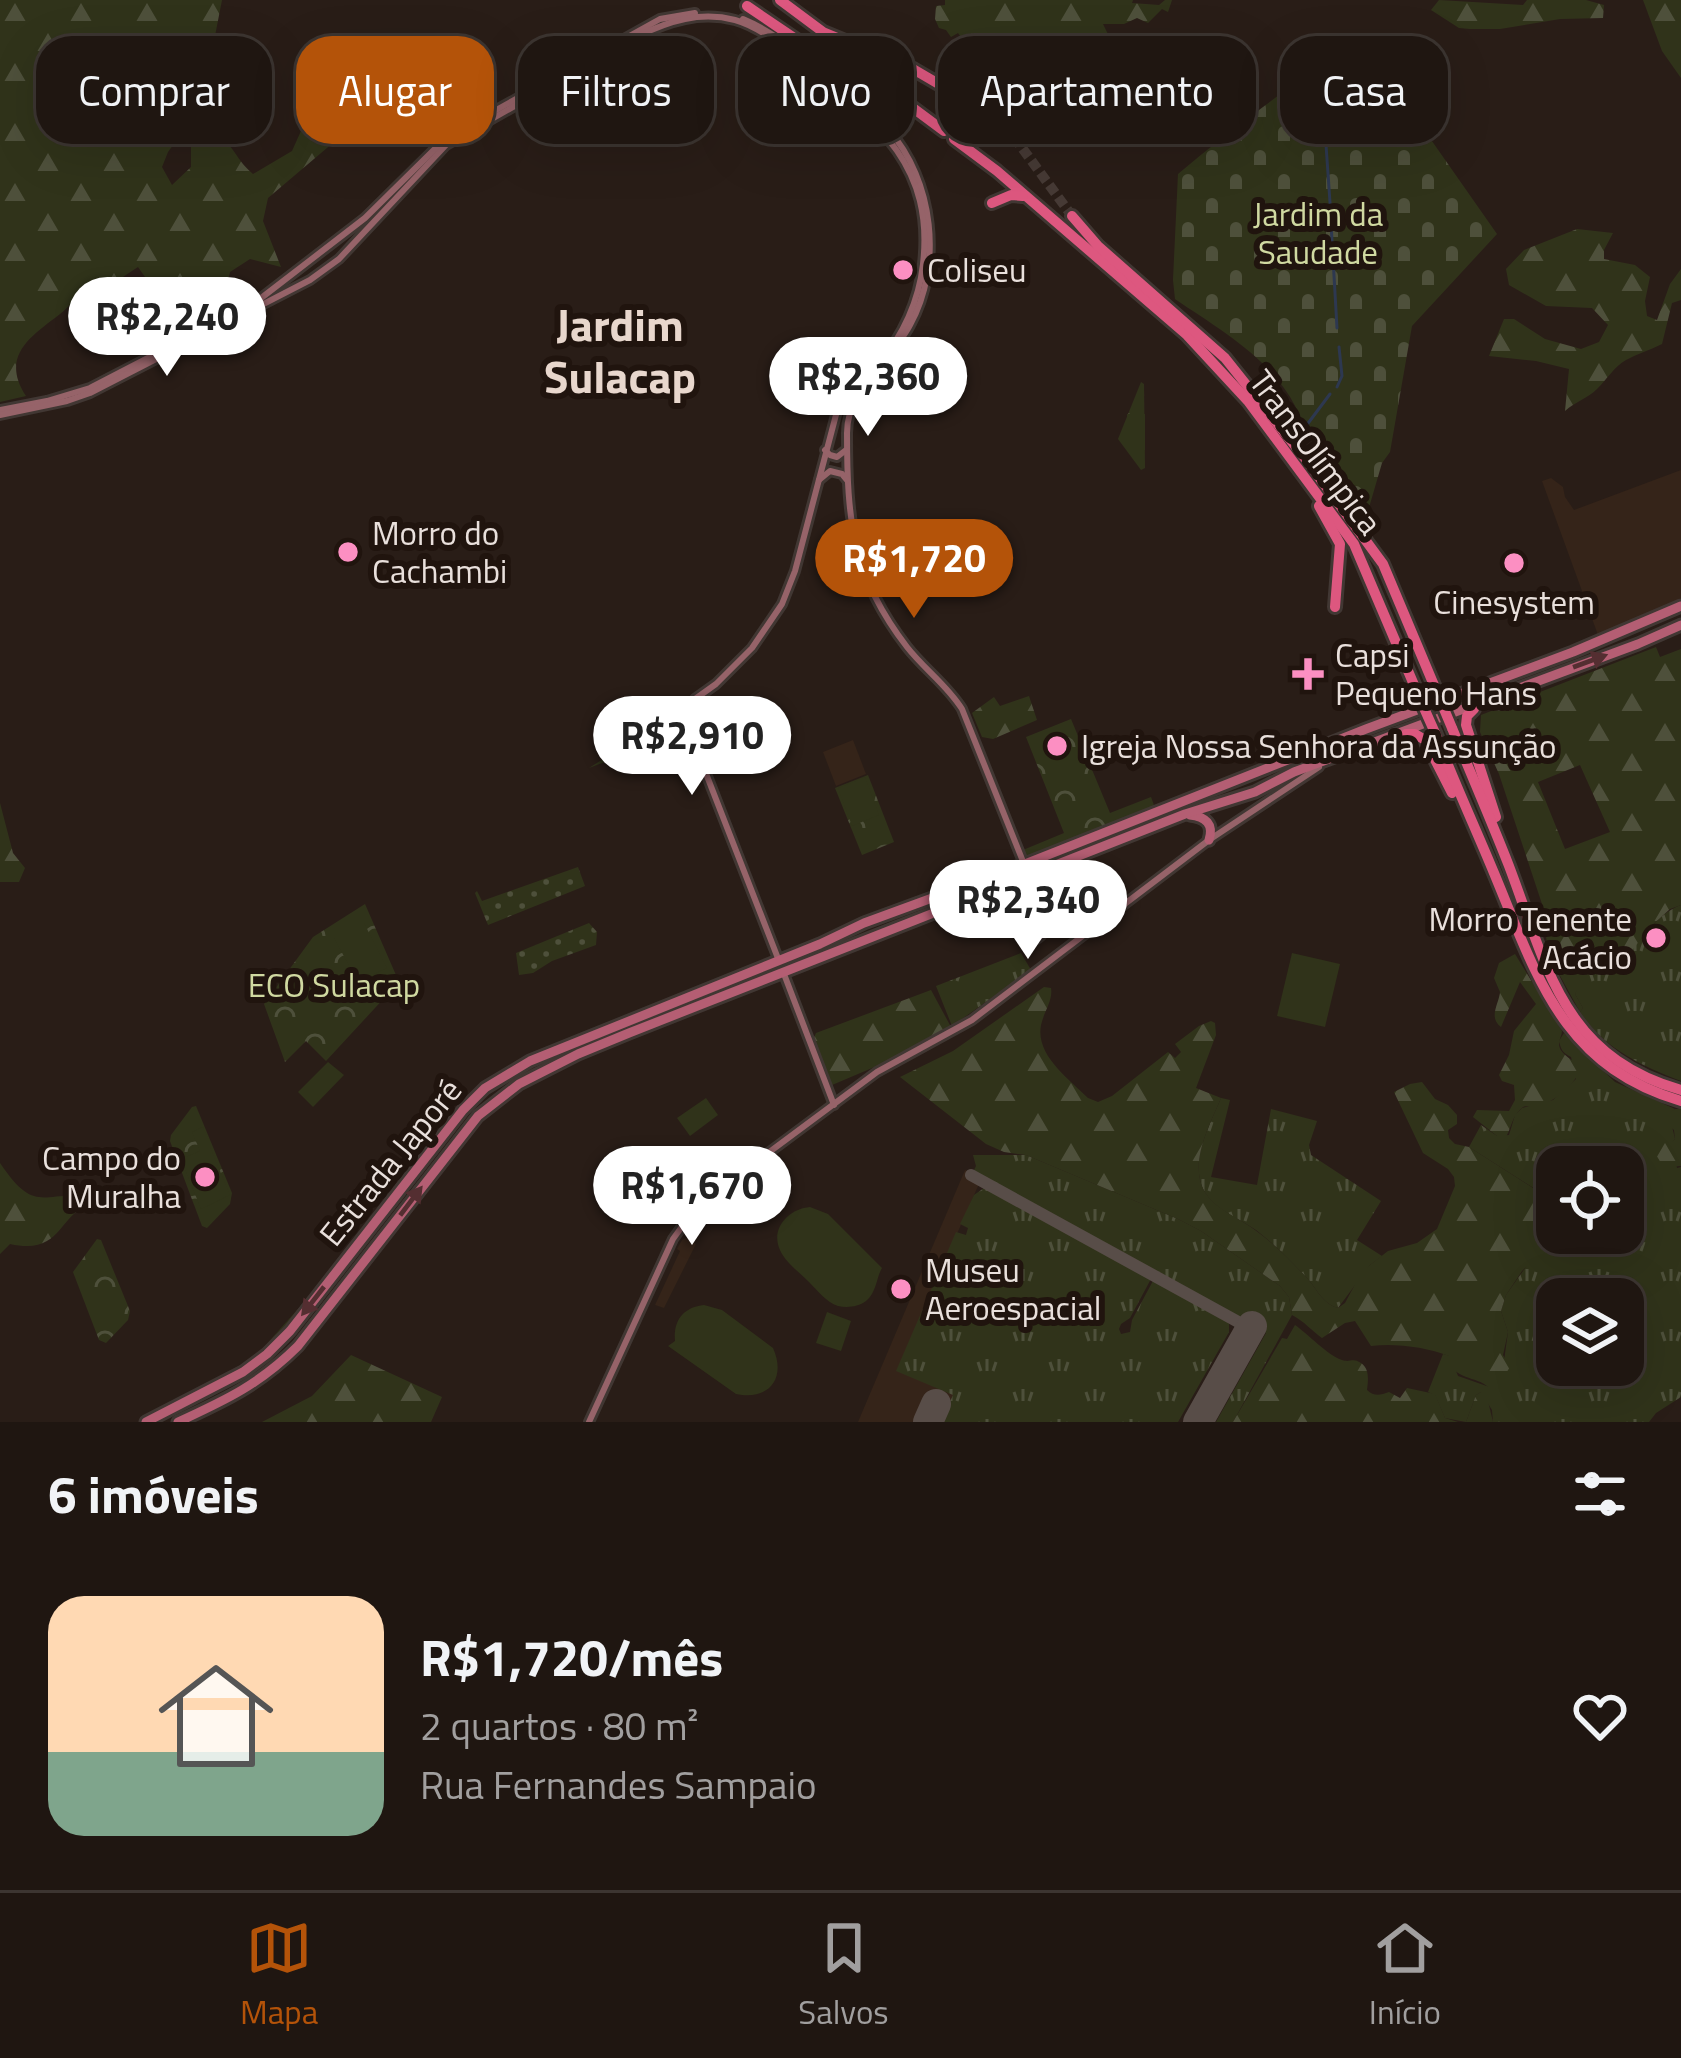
<!DOCTYPE html>
<html lang="pt">
<head>
<meta charset="utf-8">
<style>
  body { margin:0; font-family:"Titillium Web",sans-serif; background:#271f1a; color:#f1f3f6; height:100vh; display:flex; flex-direction:column; font-size:45px; white-space:nowrap }
  * { box-sizing:border-box; margin:0 }
  p { font-size:39px; color:#a19f9f }
  .icon { flex:none; width:66px; height:66px; fill:none; stroke:currentColor; stroke-width:2; stroke-linecap:round; stroke-linejoin:round }
  .map { position:relative; height:1422px; overflow:hidden }
  .panel { display:flex; flex-direction:column; background:#1f1611; flex:1 }
  .panel>* { flex:none }
  .banner { position:absolute; left:36px; top:36px; width:1611px; height:108px; display:flex; gap:24px }
  .buttons { position:absolute; left:1536px; top:1146px; display:grid; gap:24px }
  .buttons a { display:grid; place-items:center; width:108px; height:108px; border-radius:24px; background:#1f1611; box-shadow:0 12px 48px #0002,0 0 0 3px #3c3531; font-size:60px }
  .price { position:absolute; translate:-50% -102px; padding:0 27px; border-radius:42px; background:#fff; color:#222; font-size:39px; line-height:78px; filter:drop-shadow(0 3px 6px #0008) }
  .price::after { content:''; position:absolute; left:50%; top:72px; width:36px; height:27px; margin-left:-18px; background:inherit; clip-path:polygon(0 0,100% 0,50% 100%) }
  .price.selected { background:#b45309; color:#fff }
  ul { padding:0; list-style:none }
  li { display:flex; align-items:center; gap:36px; height:300px; padding:0 48px }
  li span { display:grid; place-items:center; flex:none; width:336px; height:240px; border-radius:36px; color:#555 }
  li>.icon { margin-inline-start:auto }
  span .icon { width:144px; height:144px; fill:#fffc; stroke-width:1 }
  li b { font-size:51px }
  h2 { display:flex; justify-content:space-between; align-items:center; height:144px; padding:0 48px; font-size:51px }
  .pill { padding:0 42px; border-radius:36px; background:#1f1611; box-shadow:0 12px 48px #0002,0 0 0 3px #3c3531; font-size:42px; line-height:108px }
  .pill.selected { background:#b45309; color:#fff }
  .tab-bar { display:flex; justify-content:space-around; align-items:center; height:168px; border-top:3px solid #3c3531; background:#1f1611; font-size:33px; color:#a19f9f }
  .tab-bar a { display:grid; justify-items:center; gap:6px }
  .tab-bar .selected { color:#b45309 }
  .map>svg:first-child { display:block }
</style>
</head>
<body>
<div class="map">
<svg width="1681" height="1422" viewBox="0 0 1681 1422">
  <defs>
    <pattern id="grass-tufts" width="24" height="20" patternUnits="userSpaceOnUse" patternTransform="scale(3)"><rect width="24" height="20" fill="#30331a"/><path d="M3 7l-1-3M5 7V3M7 7l1-3M15 17l-1-3M17 17v-4M19 17l1-3" fill="none" stroke="#4e503b"/></pattern>
    <pattern id="forest-firs" width="22" height="20" patternUnits="userSpaceOnUse" patternTransform="scale(3)"><rect width="22" height="20" fill="#30331a"/><path d="M5 1l3.5 6h-7zM16 11l3.5 6h-7z" fill="#4e503b"/></pattern>
    <pattern id="cemetery-stones" width="16" height="16" patternUnits="userSpaceOnUse" patternTransform="scale(3)"><rect width="16" height="16" fill="#30331a"/><path d="M2 7V4a2 2 0 0 1 4 0v3zM10 15v-3a2 2 0 0 1 4 0v3z" fill="#4e503b"/></pattern>
    <pattern id="park-crowns" width="20" height="18" patternUnits="userSpaceOnUse" patternTransform="scale(3)"><rect width="20" height="18" fill="#30331a"/><path d="M2 6a3 3 0 1 1 6 0M12 15a3 3 0 1 1 6 0" fill="none" stroke="#4e503b"/></pattern>
    <pattern id="garden-dots" width="8" height="8" patternUnits="userSpaceOnUse" patternTransform="scale(3)"><rect width="8" height="8" fill="#30331a"/><path d="M2 2h.1M6 6h.1" fill="none" stroke="#4e503b" stroke-width="1.8" stroke-linecap="round"/></pattern>
  </defs>
  <rect width="100%" height="100%" fill="#291d17"/>
  <!-- built -->
  <g fill="#352419">
    <polygon points="1681,470 1681,598 1649,616 1598,635 1542,481 1551,478 1563,487 1565,497 1574,510"/>
    <polygon points="853,740 866,774 836,786 823,752"/>
    <polygon points="965,1170 982,1177 897,1370 954,1395 941,1422 858,1422"/>
    <polygon points="686,1238 696,1244 664,1308 655,1305 680,1251 677,1249 682,1240"/>
  </g>
  <!-- grass -->
  <g fill="url(#grass-tufts)" fill-rule="evenodd">
    <path d="M1681,905V1081C1642,1066 1603,1048 1580,1012L1583,1008L1575,994C1579,985 1582,976 1589,968C1599,958 1612,964 1623,956C1645,940 1654,915 1681,905Z"/>
    <polygon points="1021,953 1031,970 952,1026 936,986"/>
    <path d="M1564,1033L1615,1082L1675,1109L1669,1114L1675,1139L1671,1144L1677,1168L1681,1167V1397L1656,1413L1649,1422H1493L1492,1410L1481,1392L1476,1395L1466,1422L1445,1418L1435,1395L1428,1392L1443,1354L1450,1356L1458,1376L1495,1389L1502,1376L1508,1332L1501,1311L1506,1295L1557,1223V1233H1623V1167H1557V1193H1554L1532,1187L1469,1147L1481,1125L1497,1136L1509,1135L1515,1115L1522,1108L1553,1100L1576,1079L1571,1057C1563,1053 1561,1050 1559,1041ZM1557,1299H1623V1365H1557Z"/>
    <path d="M1221,1098L1230,1100L1211,1177L1257,1185L1271,1109L1317,1121L1309,1145L1311,1155L1381,1201L1357,1240L1382,1256L1370,1265L1338,1308C1321,1303 1317,1288 1305,1276C1290,1260 1273,1243 1256,1230C1236,1216 1206,1207 1200,1180C1194,1153 1211,1122 1221,1098Z"/>
    <polygon points="973,1155 1026,1155 1178,1219 1201,1231 1280,1286 1289,1297 1292,1315 1233,1422 1216,1422 1266,1333 973,1172 976,1166"/>
    <polygon points="984,1188 1152,1277 1130,1318 1121,1324 1119,1329 1121,1334 1130,1332 1132,1320 1154,1279 1224,1318 1229,1324 1229,1332 1178,1422 941,1422 953,1395 896,1371 956,1232 966,1235 968,1228 960,1224 974,1195"/>
  </g>
  <!-- forest -->
  <g fill="url(#forest-firs)" fill-rule="evenodd">
    <path d="M0,0H222L213,46L232,73L221,101L193,117L168,152L162,167L172,185L191,167V145L208,131C238,145 231,155 253,174L292,151L305,122L311,78L343,72L353,89L334,142L268,198L263,221L281,267L250,259L230,272C222,310 212,320 172,315L138,267L103,290L89,289C78,295 70,306 60,314C30,337 0,356 26,396L0,402Z"/>
    <path d="M945,0H1133L1132,3L1159,5L1165,0H1172L1168,12L1162,9L1148,23L1137,18L1124,24H1103L1117,53L1125,55L1124,61L1109,65L1095,63L1044,35L1038,36L1037,48L1060,62L1068,59L1079,70L1082,80L1060,69L1030,77L1014,85L1018,95L1011,106L1007,87L1015,64L1006,65L998,55L985,58C977,48 964,43 958,33L951,37L946,30L939,28L935,19L936,6L945,5Z"/>
    <polygon points="1439,0 1523,5 1527,0 1586,0 1604,5 1603,18 1560,19 1500,29 1470,29 1459,28 1431,10"/>
    <polygon points="1643,0 1681,0 1681,78 1662,51"/>
    <path d="M1577,229L1613,233L1604,250V259L1635,265L1650,277L1645,301L1647,316L1657,320L1670,284L1681,269V300L1672,303L1662,344C1650,350 1637,354 1626,360C1614,367 1607,379 1597,389C1588,398 1575,402 1565,411L1569,369L1536,361L1489,356L1504,319H1514L1545,339L1581,349L1599,342L1608,325L1592,308L1546,306L1509,285L1506,269L1524,250Z"/>
    <path d="M1656,647L1660,657L1681,649V905L1670,909L1649,928L1628,956L1617,961H1598L1591,966L1575,994L1583,1008L1580,1012L1548,954L1543,907L1499,774L1480,732L1481,715ZM1580,765L1610,832L1565,849L1538,782Z"/>
    <polygon points="1029,696 1037,720 993,739 982,737 972,713 994,697 1000,706"/>
    <polygon points="0,803 13,853 25,868 19,882 0,882"/>
    <path d="M1515,954L1562,1031C1562,1035 1559,1039 1559,1044C1559,1055 1576,1060 1581,1070C1571,1087 1555,1103 1535,1106C1524,1108 1526,1103 1518,1112C1511,1120 1511,1130 1505,1138L1497,1136L1473,1117L1477,1110L1509,1111L1515,1100L1514,1085L1502,1081L1499,1075L1509,1055L1514,1031L1536,1004L1520,982L1501,1027C1488,1017 1499,1004 1500,992L1494,978L1499,963Z"/>
    <path d="M1044,987L1051,988C1053,1001 1044,1011 1041,1025C1035,1055 1069,1079 1088,1098L1098,1102L1112,1096L1168,1052L1175,1058L1181,1052L1175,1044L1199,1026L1211,1021L1215,1023L1216,1035L1196,1088L1221,1098C1211,1122 1194,1153 1200,1180C1206,1207 1236,1215 1255,1230C1273,1243 1290,1260 1305,1276C1317,1288 1321,1303 1338,1308L1345,1303L1359,1277L1370,1265L1388,1251L1417,1243L1437,1229L1455,1186L1454,1177L1448,1169L1423,1153L1394,1092L1410,1084L1422,1082L1435,1099L1448,1105L1457,1115V1124L1448,1130L1449,1138L1455,1144L1469,1147L1533,1188L1557,1193V1223L1538,1255L1522,1271L1506,1295L1501,1311L1508,1332L1503,1355L1510,1367L1493,1393C1482,1375 1462,1383 1449,1364V1356C1426,1347 1395,1343 1371,1346L1355,1321L1345,1323L1322,1338C1312,1331 1304,1321 1292,1315L1289,1297L1280,1286L1201,1231L1178,1219L1026,1155L1004,1152L986,1144L900,1077L953,1051Z"/>
    <polygon points="931,990 951,1027 891,1060 832,1085 813,1040 816,1033"/>
    <polygon points="1675,1109 1681,1109 1681,1166 1667,1167 1661,1163 1655,1153 1656,1143 1662,1138 1670,1144 1675,1139 1674,1130 1667,1124 1669,1113"/>
    <path d="M0,1163C36,1216 41,1190 91,1197L88,1204C57,1219 60,1255 10,1244L0,1254Z"/>
    <path d="M1295,1325C1308,1334 1327,1355 1342,1360C1351,1363 1352,1357 1361,1363C1370,1369 1368,1381 1367,1390C1374,1397 1381,1395 1389,1392L1400,1398L1407,1388L1435,1394L1445,1418L1458,1422H1233L1282,1338L1287,1339Z"/>
    <polygon points="351,1355 442,1397 431,1422 262,1422 312,1396"/>
    <polygon points="1481,1392 1486,1393 1493,1422 1466,1422 1476,1395"/>
  </g>
  <!-- cemetery -->
  <path fill="url(#cemetery-stones)" d="M1357,34L1497,234L1412,326L1390,452L1382,463L1368,511C1351,497 1335,481 1323,463C1308,439 1301,411 1284,388C1257,350 1213,325 1175,299L1173,280L1178,174C1235,125 1299,83 1357,34Z"/>
  <!-- park -->
  <g fill="url(#park-crowns)">
    <polygon points="1141,382 1144,384 1145,468 1141,470 1118,439"/>
    <polygon points="677,712 683,732 589,768"/>
    <polygon points="1071,719 1110,813 1151,797 1155,808 1028,859 1023,850 1064,833 1026,737"/>
    <polygon points="868,775 894,842 862,855 835,788"/>
    <polygon points="1023,888 1029,890 1043,924 1040,934 1030,938 1020,930 1007,900 1009,894"/>
    <polygon points="365,904 399,982 326,1061 306,1041 285,1062 264,1004 313,937"/>
    <polygon points="196,1106 232,1193 230,1204 207,1228 202,1226 170,1141 171,1135 192,1107"/>
    <polygon points="97,1239 101,1240 130,1311 128,1320 106,1343 99,1340 73,1272"/>
  </g>
  <!-- garden -->
  <g fill="url(#garden-dots)">
    <polygon points="578,867 585,886 488,925 475,893 477,891 482,901"/>
    <polygon points="589,923 597,932 596,945 552,961 533,973 519,975 516,953"/>
  </g>
  <!-- pitch -->
  <g fill="#30331a">
    <rect x="1127" y="414" width="18" height="36"/>
    <polygon points="865,777 879,815 852,826 838,788"/>
    <polygon points="364,923 387,968 358,982 334,938"/>
    <polygon points="1292,953 1340,964 1325,1027 1277,1016"/>
    <polygon points="526,1056 528,1059 487,1083 287,1332 257,1360 145,1422 139,1422 255,1357 313,1292 447,1120 486,1080"/>
    <polygon points="328,1062 344,1075 313,1107 298,1092"/>
    <polygon points="706,1098 718,1115 690,1136 677,1118"/>
    <polygon points="203,1127 211,1144 207,1147 210,1147 230,1195 201,1209 181,1159 200,1151 192,1132"/>
    <path d="M810,1207L828,1214L882,1268C876,1278 877,1292 866,1301C858,1307 847,1308 838,1306C826,1302 817,1290 809,1282C800,1273 788,1264 782,1254C768,1231 787,1209 810,1207Z"/>
    <path d="M704,1305L722,1310L773,1348C787,1379 768,1401 736,1394L668,1346L675,1341C673,1320 684,1307 704,1305Z"/>
    <polygon points="827,1312 851,1321 841,1351 816,1343"/>
  </g>
  <g fill="none" stroke-linecap="round" stroke-linejoin="round">
    <!-- stream -->
    <g stroke="#2d3850" stroke-width="3">
      <polyline points="1321,65 1322,81"/>
      <polyline points="1322,87 1331,217"/>
      <polyline points="1331,223 1337,328"/>
      <polyline points="1337,387 1342,376 1339,347"/>
      <polyline points="1300,434 1330,394"/>
    </g>
    <!-- taxiway -->
    <polyline stroke="#584d48" stroke-width="12" points="971,1175 1251,1329"/>
    <!-- runway -->
    <g stroke="#584d48" stroke-width="30">
      <polyline points="928,1422 936,1404"/>
      <polyline points="1198,1422 1252,1326"/>
    </g>
    <!-- highway-tunnel -->
    <polyline stroke="#463a35" stroke-width="10" stroke-dasharray="10 5" stroke-linecap="butt" points="966,100 1017,141 1072,216"/>
    <!-- secondary casing -->
    <g stroke="#413733" stroke-width="12">
      <g id="secondary">
        <path d="M743,19C772,31 795,51 819,69C843,88 868,106 888,129C934,181 943,265 910,325C890,363 847,388 847,433C847,520 852,576 907,647C924,669 947,685 962,709L1046,919C1047,930 1043,937 1032,941L1022,938L1002,897L991,893"/>
        <polyline points="0,410 47,401 90,388 256,302 365,218 446,138 660,19 695,13"/>
        <path d="M0,415L67,401L90,393L310,280L339,259L446,145L638,36C669,21 700,11 735,20C764,28 788,52 811,70C880,123 934,168 923,264C919,300 903,336 879,363C864,379 847,391 837,411L795,571L782,604L752,648L716,684L695,699L689,709L691,735L779,961"/>
        <polyline points="825,450 830,455 837,457 846,450"/>
        <polyline points="819,480 830,471 842,474 847,480"/>
        <polyline points="784,974 834,1105"/>
        <polyline points="589,1422 673,1239 697,1206 877,1072 972,1020 1209,840 1319,767"/>
      </g>
    </g>
    <!-- primary casing -->
    <g stroke="#413733" stroke-width="15">
      <g id="primary">
        <path d="M1190,815C1206,817 1214,824 1209,840"/>
        <polyline points="146,1422 243,1372 267,1354 290,1331 463,1110 485,1088 530,1061 820,944 864,923 1025,864 1366,729 1573,652 1681,606"/>
        <path d="M178,1422C226,1400 260,1384 298,1346L478,1116L519,1084L578,1054L629,1033L1185,814L1255,792L1294,772L1638,644L1681,625"/>
      </g>
    </g>
    <!-- highway casing -->
    <g stroke="#413733" stroke-width="16">
      <g id="highway">
        <polyline points="780,0 823,32 913,69 966,100"/>
        <polyline points="747,6 803,44 870,76 944,131"/>
        <polyline points="954,139 997,171 1187,335 1248,401 1354,544 1420,699"/>
        <polyline points="992,203 1011,195 1023,196"/>
        <polyline points="1072,216 1098,246 1225,358 1308,462 1383,564 1436,690"/>
        <polyline points="1319,506 1340,544 1335,607"/>
        <polyline points="1474,709 1467,716 1466,725 1496,817"/>
        <path d="M1452,728C1471,774 1491,820 1509,866C1547,966 1562,1056 1681,1090"/>
        <polyline points="1406,734 1415,734 1425,740 1452,793"/>
        <path d="M1436,735C1454,782 1475,827 1494,873C1537,976 1562,1066 1681,1101"/>
      </g>
    </g>
    <!-- secondary -->
    <use href="#secondary" stroke="#966369" stroke-width="6"/>
    <!-- primary -->
    <use href="#primary" stroke="#b45e73" stroke-width="9"/>
    <!-- highway -->
    <use href="#highway" stroke="#dd577f" stroke-width="10"/>
    <!-- highway-bridge casing -->
    <g stroke="#413733" stroke-width="16" stroke-linecap="butt">
      <g id="highway-bridge">
        <polyline points="1436,690 1452,728"/>
        <polyline points="1420,699 1436,735"/>
      </g>
    </g>
    <!-- highway-bridge -->
    <use href="#highway-bridge" stroke="#dd577f" stroke-width="10"/>
  </g>
  <!-- one-way arrows -->
  <defs><path id="oneway-solid" d="M-6-.8H1V-3.2L6.5 0L1 3.2V.8H-6Z" transform="scale(3)"/></defs>
  <g fill="#542e31">
    <use href="#oneway-solid" transform="translate(1590 661) rotate(-20)"/>
    <use href="#oneway-solid" transform="translate(411 1201) rotate(-53)"/>
    <use href="#oneway-solid" transform="translate(313 1301) rotate(128)"/>
  </g>
  <!-- markers -->
  <g fill="#fc8fc2" stroke="#20140e" stroke-width="4.5">
    <circle cx="903" cy="270" r="12"/>
    <circle cx="348" cy="552" r="12"/>
    <circle cx="1514" cy="563" r="12"/>
    <path d="M1302 656h12v12h12v12h-12v12h-12v-12h-12v-12h12z"/>
    <circle cx="1057" cy="746" r="12"/>
    <circle cx="1656" cy="938" r="12"/>
    <circle cx="205" cy="1177" r="12"/>
    <circle cx="901" cy="1289" r="12"/>
  </g>
  <g text-anchor="middle" dominant-baseline="central" stroke-width="12" stroke-linejoin="round" paint-order="stroke">
    <!-- park labels -->
    <g font-size="33" fill="#d0d9a1" stroke="#20140e">
      <text x="1318" y="214">Jardim da<tspan x="1318" dy="38">Saudade</tspan></text>
      <text x="334" y="985">ECO Sulacap</text>
    </g>
    <!-- poi labels -->
    <g font-size="33" fill="#e9e0dc" stroke="#20140e" text-anchor="start">
      <text x="927" y="270">Coliseu</text>
      <text x="372" y="533">Morro do<tspan x="372" dy="38">Cachambi</tspan></text>
      <text x="1514" y="602" text-anchor="middle">Cinesystem</text>
      <text x="1335" y="655">Capsi<tspan x="1335" dy="38">Pequeno Hans</tspan></text>
      <text x="1081" y="746">Igreja Nossa Senhora da Assunção</text>
      <text x="1632" y="919" text-anchor="end">Morro Tenente<tspan x="1632" dy="38">Acácio</tspan></text>
      <text x="181" y="1158" text-anchor="end">Campo do<tspan x="181" dy="38">Muralha</tspan></text>
      <text x="925" y="1270">Museu<tspan x="925" dy="38">Aeroespacial</tspan></text>
    </g>
    <!-- street labels -->
    <g font-size="33" fill="#e9e0dc" stroke="#20140e">
      <text transform="translate(1316 452) rotate(53)">TransOlímpica</text>
      <text transform="translate(390 1162) rotate(-51)">Estrada Japoré</text>
    </g>
    <!-- district labels -->
    <g font-size="45" font-weight="bold" fill="#e8d7cd" stroke="#20140e">
      <text x="620" y="324">Jardim<tspan x="620" dy="52">Sulacap</tspan></text>
    </g>
  </g>
</svg>
<div class="buttons">
<a><svg class="icon" aria-label="locate" viewBox="0 0 24 24"><circle cx="12" cy="12" r="6"/><path d="M12 2v4M12 18v4M2 12h4M18 12h4"/></svg></a>
<a><svg class="icon" aria-label="layers" viewBox="0 0 24 24"><path d="M12 4l9 5-9 5-9-5zM3 14l9 5 9-5"/></svg></a>
</div>
<b class="price" style="left:167px;top:379px">R$2,240</b>
<b class="price" style="left:868px;top:439px">R$2,360</b>
<b class="price selected" style="left:914px;top:621px">R$1,720</b>
<b class="price" style="left:692px;top:798px">R$2,910</b>
<b class="price" style="left:1028px;top:962px">R$2,340</b>
<b class="price" style="left:692px;top:1248px">R$1,670</b>
<div class="banner">
<a class="pill">Comprar</a>
<a class="pill selected">Alugar</a>
<a class="pill">Filtros</a>
<a class="pill">Novo</a>
<a class="pill">Apartamento</a>
<a class="pill">Casa</a>
</div>
</div>
<section class="panel">
<h2>6 imóveis<svg class="icon" aria-label="filters" viewBox="0 0 24 24"><path d="M4 7h16M4 17h16"/><circle cx="9" cy="7" r="2"/><circle cx="15" cy="17" r="2"/></svg></h2>
<ul>
<li><span style="background:linear-gradient(#ffd9b3 65%,#7fa58c 0)"><svg class="icon" aria-label="home" viewBox="0 0 24 24"><path d="M3 11l9-7 9 7M6 9v11h12V9"/></svg></span><div><b>R$1,720/mês</b><p>2 quartos · 80 m²</p><p>Rua Fernandes Sampaio</p></div><svg class="icon" aria-label="heart" viewBox="0 0 24 24"><path d="M12 20l-8-8c-3-5 5-10 8-4 3-6 11-1 8 4z"/></svg></li>
</ul>
</section>
<nav class="tab-bar">
<a class="selected"><svg class="icon" aria-label="map" viewBox="0 0 24 24"><path d="M3 6l6-2 6 2 6-2v14l-6 2-6-2-6 2zM9 4v14M15 6v14"/></svg>Mapa</a>
<a><svg class="icon" aria-label="saved" viewBox="0 0 24 24"><path d="M7 4h10v16l-5-4-5 4z"/></svg>Salvos</a>
<a><svg class="icon" aria-label="home" viewBox="0 0 24 24"><path d="M3 11l9-7 9 7M6 9v11h12V9"/></svg>Início</a>
</nav>
</body>
</html>
